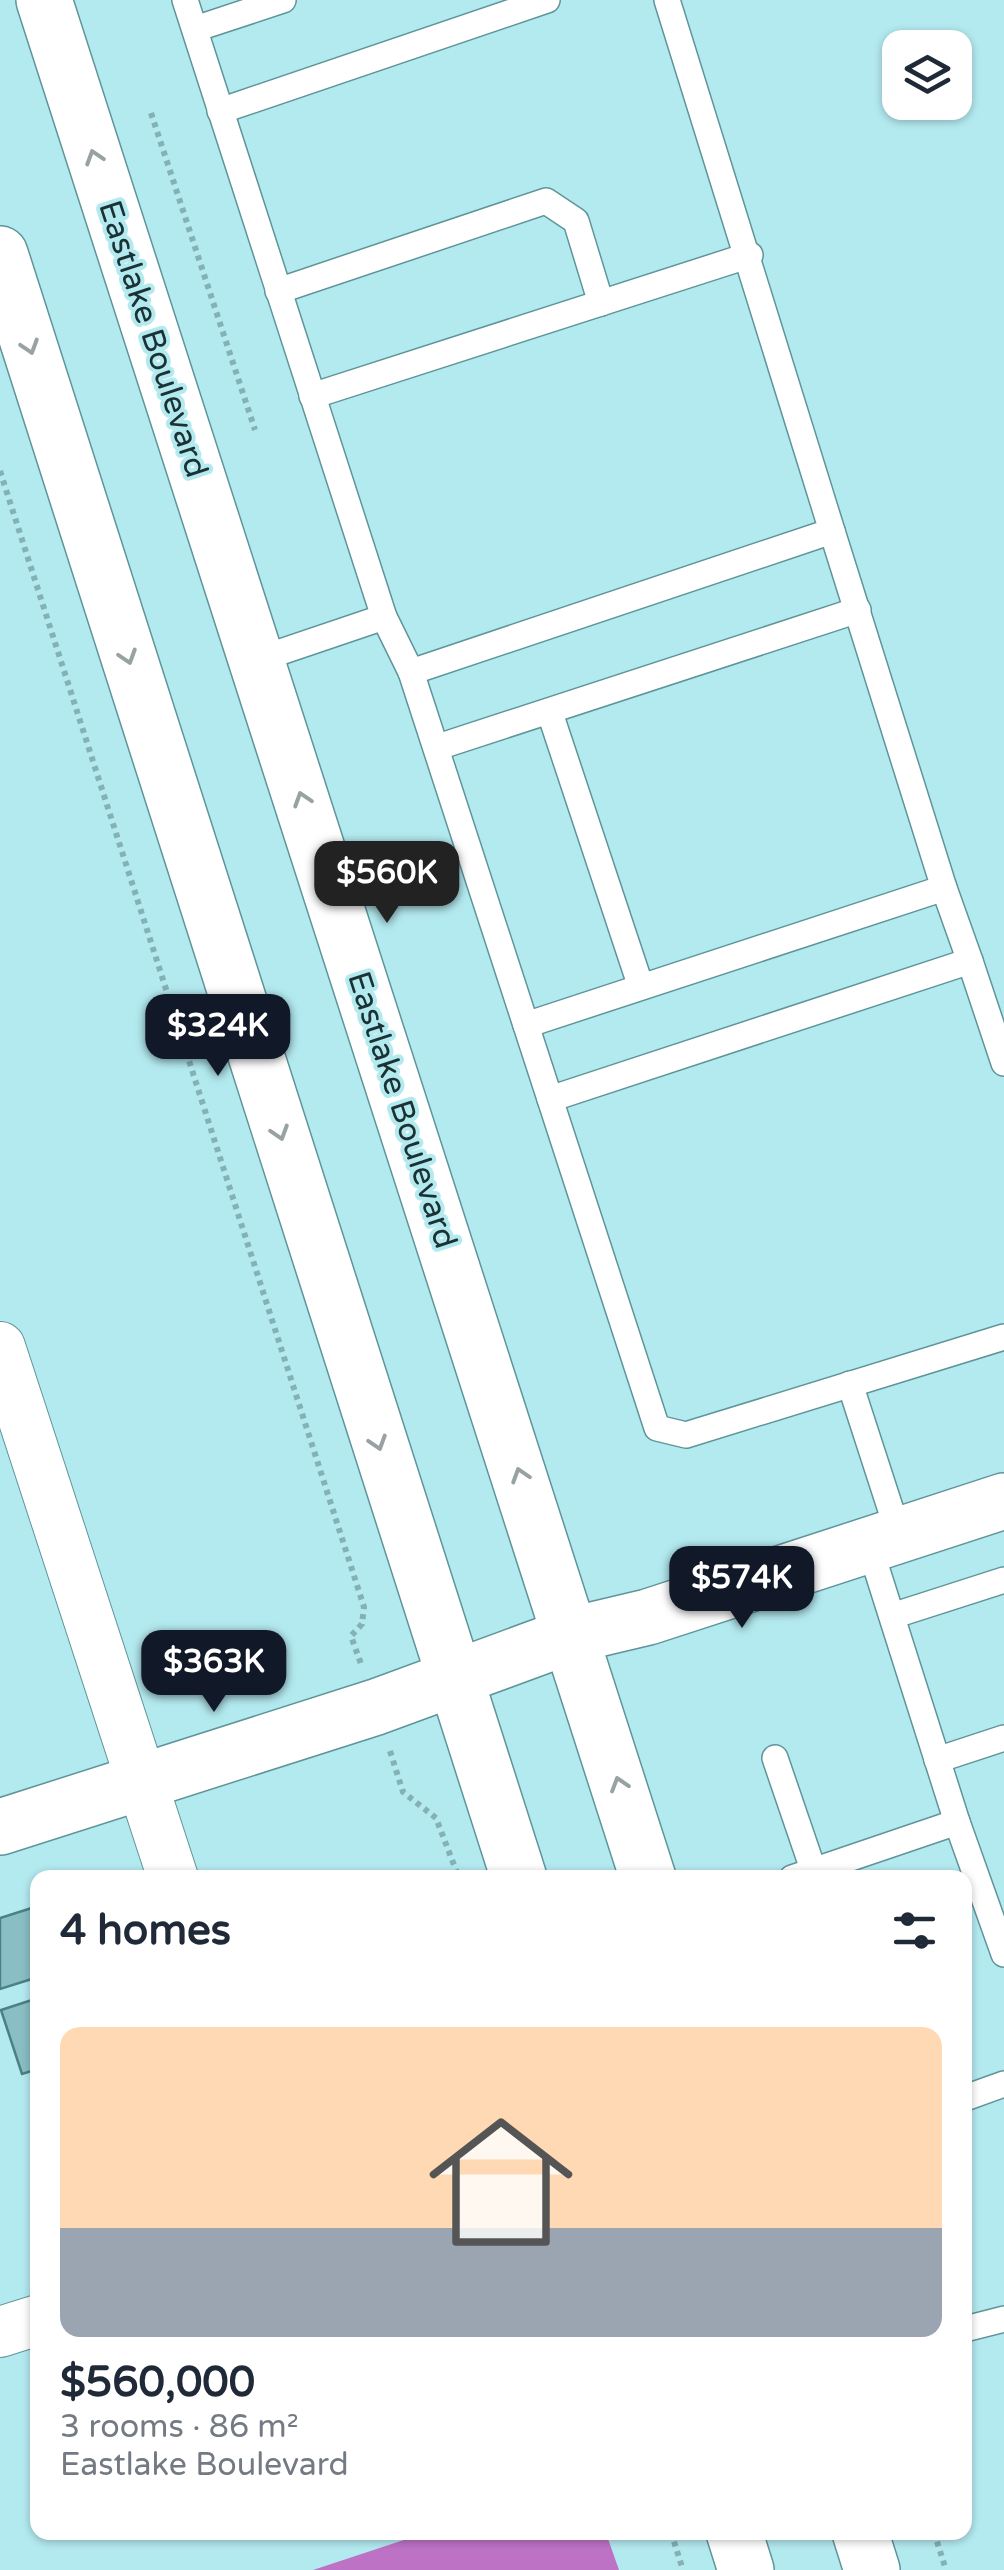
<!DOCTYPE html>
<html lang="en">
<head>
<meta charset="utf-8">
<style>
  body { margin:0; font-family:"Varela Round",sans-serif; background:#f6f6f7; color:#1f2937; height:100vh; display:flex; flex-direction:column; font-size:38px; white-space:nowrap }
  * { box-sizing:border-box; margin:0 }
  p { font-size:32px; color:#747a83 }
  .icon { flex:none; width:55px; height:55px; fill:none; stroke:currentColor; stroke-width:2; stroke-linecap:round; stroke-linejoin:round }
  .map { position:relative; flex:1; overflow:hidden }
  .side { position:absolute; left:30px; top:1870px; width:942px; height:670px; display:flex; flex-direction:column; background:#fff; border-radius:20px; box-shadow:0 2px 8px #0004 }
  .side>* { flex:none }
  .buttons { position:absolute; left:882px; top:30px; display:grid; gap:20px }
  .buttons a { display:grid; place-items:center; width:90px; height:90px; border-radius:20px; background:#fff; box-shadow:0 2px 8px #0004; font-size:50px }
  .price { position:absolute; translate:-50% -85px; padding:0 22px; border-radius:20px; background:#111827; color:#fff; font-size:32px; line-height:65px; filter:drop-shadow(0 2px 5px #0008) }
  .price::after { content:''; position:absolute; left:50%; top:60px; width:30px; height:22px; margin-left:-15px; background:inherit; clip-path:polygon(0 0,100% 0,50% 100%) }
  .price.selected { background:#222; color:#fff }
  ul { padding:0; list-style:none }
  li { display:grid; align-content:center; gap:20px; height:530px; padding:0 30px }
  li span { display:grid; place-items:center; height:310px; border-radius:20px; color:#555 }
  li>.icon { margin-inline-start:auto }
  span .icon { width:180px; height:180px; fill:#fffc; stroke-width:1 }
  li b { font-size:42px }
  h2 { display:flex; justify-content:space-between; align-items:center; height:120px; padding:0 30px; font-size:42px }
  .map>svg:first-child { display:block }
</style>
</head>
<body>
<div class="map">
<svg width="1004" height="2570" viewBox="0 0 1004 2570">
  <rect width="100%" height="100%" fill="#b3eaf0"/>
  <!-- water -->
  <polygon fill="#be72c6" points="425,2533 606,2533 619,2570 313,2570"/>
  <!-- building -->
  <g fill="#89bfc4" stroke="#4b8085" stroke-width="2.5">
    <polygon points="38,1906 38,1977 0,1989 0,1918"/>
    <polygon points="38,1998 38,2069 22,2074 1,2010"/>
  </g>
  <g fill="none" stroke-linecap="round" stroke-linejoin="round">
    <!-- lane casing -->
    <g stroke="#5f959a" stroke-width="28">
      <g id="lane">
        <polyline points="185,0 384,617 257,660"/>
        <polyline points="195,29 283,0"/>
        <polyline points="220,111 547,0"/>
        <polyline points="278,291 546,201 576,221 601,303"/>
        <polyline points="312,396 750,255"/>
        <polyline points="384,617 411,672 832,531 667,0"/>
        <polyline points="411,672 550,1099"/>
        <polyline points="550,713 641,987"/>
        <polyline points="438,747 858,610"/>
        <polyline points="944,888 970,961"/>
        <polyline points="526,1025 944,888 832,531"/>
        <polyline points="1004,1063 970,961 550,1099 657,1428 686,1435 1004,1337"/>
        <polyline points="850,1384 899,1535"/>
        <polyline points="892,1616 1004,1580"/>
        <polyline points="775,1758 816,1878"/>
        <polyline points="937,1760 1004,1738"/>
        <polyline points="957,1822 1004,1954"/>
        <polyline points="792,1878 957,1822 869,1545"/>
        <polyline points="965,2098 1004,2084"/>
        <polyline points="965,2329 1004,2319"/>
      </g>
    </g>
    <!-- street casing -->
    <g stroke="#5f959a" stroke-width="52">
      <g id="street">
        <polyline points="0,1347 173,1878"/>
        <polyline points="0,2332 38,2320"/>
      </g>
    </g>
    <!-- secondary casing -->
    <g stroke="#5f959a" stroke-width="58">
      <g id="secondary">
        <polyline points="44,0 648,1878"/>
        <polyline points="0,254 519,1878"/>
        <polyline points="0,1827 376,1707 572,1635 648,1617 1004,1501"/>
        <polyline points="734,2532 746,2570"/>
        <polyline points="860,2532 872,2570"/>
      </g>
    </g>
    <!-- path -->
    <g stroke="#84b1b5" stroke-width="6" stroke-dasharray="5 5" stroke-linecap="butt">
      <polyline points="151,113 255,430"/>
      <polyline points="0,471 364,1607 362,1624 351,1636 361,1664"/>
      <polyline points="390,1751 403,1792 436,1818 459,1878"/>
      <polyline points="671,2532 683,2570"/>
      <polyline points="934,2532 946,2570"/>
    </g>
    <!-- lane -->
    <use href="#lane" stroke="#fff" stroke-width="25"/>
    <!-- street -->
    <use href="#street" stroke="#fff" stroke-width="50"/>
    <!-- secondary -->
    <use href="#secondary" stroke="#fff" stroke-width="55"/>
  </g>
  <!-- one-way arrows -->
  <defs><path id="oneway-chevron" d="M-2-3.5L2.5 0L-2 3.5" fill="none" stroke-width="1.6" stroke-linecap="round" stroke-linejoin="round" transform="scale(2.5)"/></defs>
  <g stroke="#98a2a3">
    <use href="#oneway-chevron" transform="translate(94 157) rotate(-108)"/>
    <use href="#oneway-chevron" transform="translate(30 347) rotate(72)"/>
    <use href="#oneway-chevron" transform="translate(128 657) rotate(72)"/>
    <use href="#oneway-chevron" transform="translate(302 799) rotate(-108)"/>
    <use href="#oneway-chevron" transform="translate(280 1133) rotate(72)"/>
    <use href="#oneway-chevron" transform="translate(378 1443) rotate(72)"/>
    <use href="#oneway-chevron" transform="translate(520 1475) rotate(-108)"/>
    <use href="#oneway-chevron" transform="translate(619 1784) rotate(-107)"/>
  </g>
  <g text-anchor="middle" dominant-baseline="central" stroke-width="8" stroke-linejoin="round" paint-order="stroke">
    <!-- street labels -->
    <g font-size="32" fill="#1b3133" stroke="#b3eaf0">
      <text transform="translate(153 339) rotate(72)">Eastlake Boulevard</text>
      <text transform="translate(402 1110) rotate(72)">Eastlake Boulevard</text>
    </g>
  </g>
</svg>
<div class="buttons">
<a><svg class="icon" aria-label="layers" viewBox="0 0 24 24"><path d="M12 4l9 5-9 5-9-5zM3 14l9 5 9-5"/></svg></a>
</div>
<b class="price selected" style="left:387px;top:926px">$560K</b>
<b class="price" style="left:218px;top:1079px">$324K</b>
<b class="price" style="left:742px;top:1631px">$574K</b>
<b class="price" style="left:214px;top:1715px">$363K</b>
<section class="side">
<h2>4 homes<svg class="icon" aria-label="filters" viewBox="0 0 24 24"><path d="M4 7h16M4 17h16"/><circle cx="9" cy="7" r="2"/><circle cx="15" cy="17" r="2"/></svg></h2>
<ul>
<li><span style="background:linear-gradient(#ffd9b3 65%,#9aa5b1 0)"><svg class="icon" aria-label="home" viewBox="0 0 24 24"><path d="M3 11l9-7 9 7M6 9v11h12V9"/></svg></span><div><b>$560,000</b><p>3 rooms · 86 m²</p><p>Eastlake Boulevard</p></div></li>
</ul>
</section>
</div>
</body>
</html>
